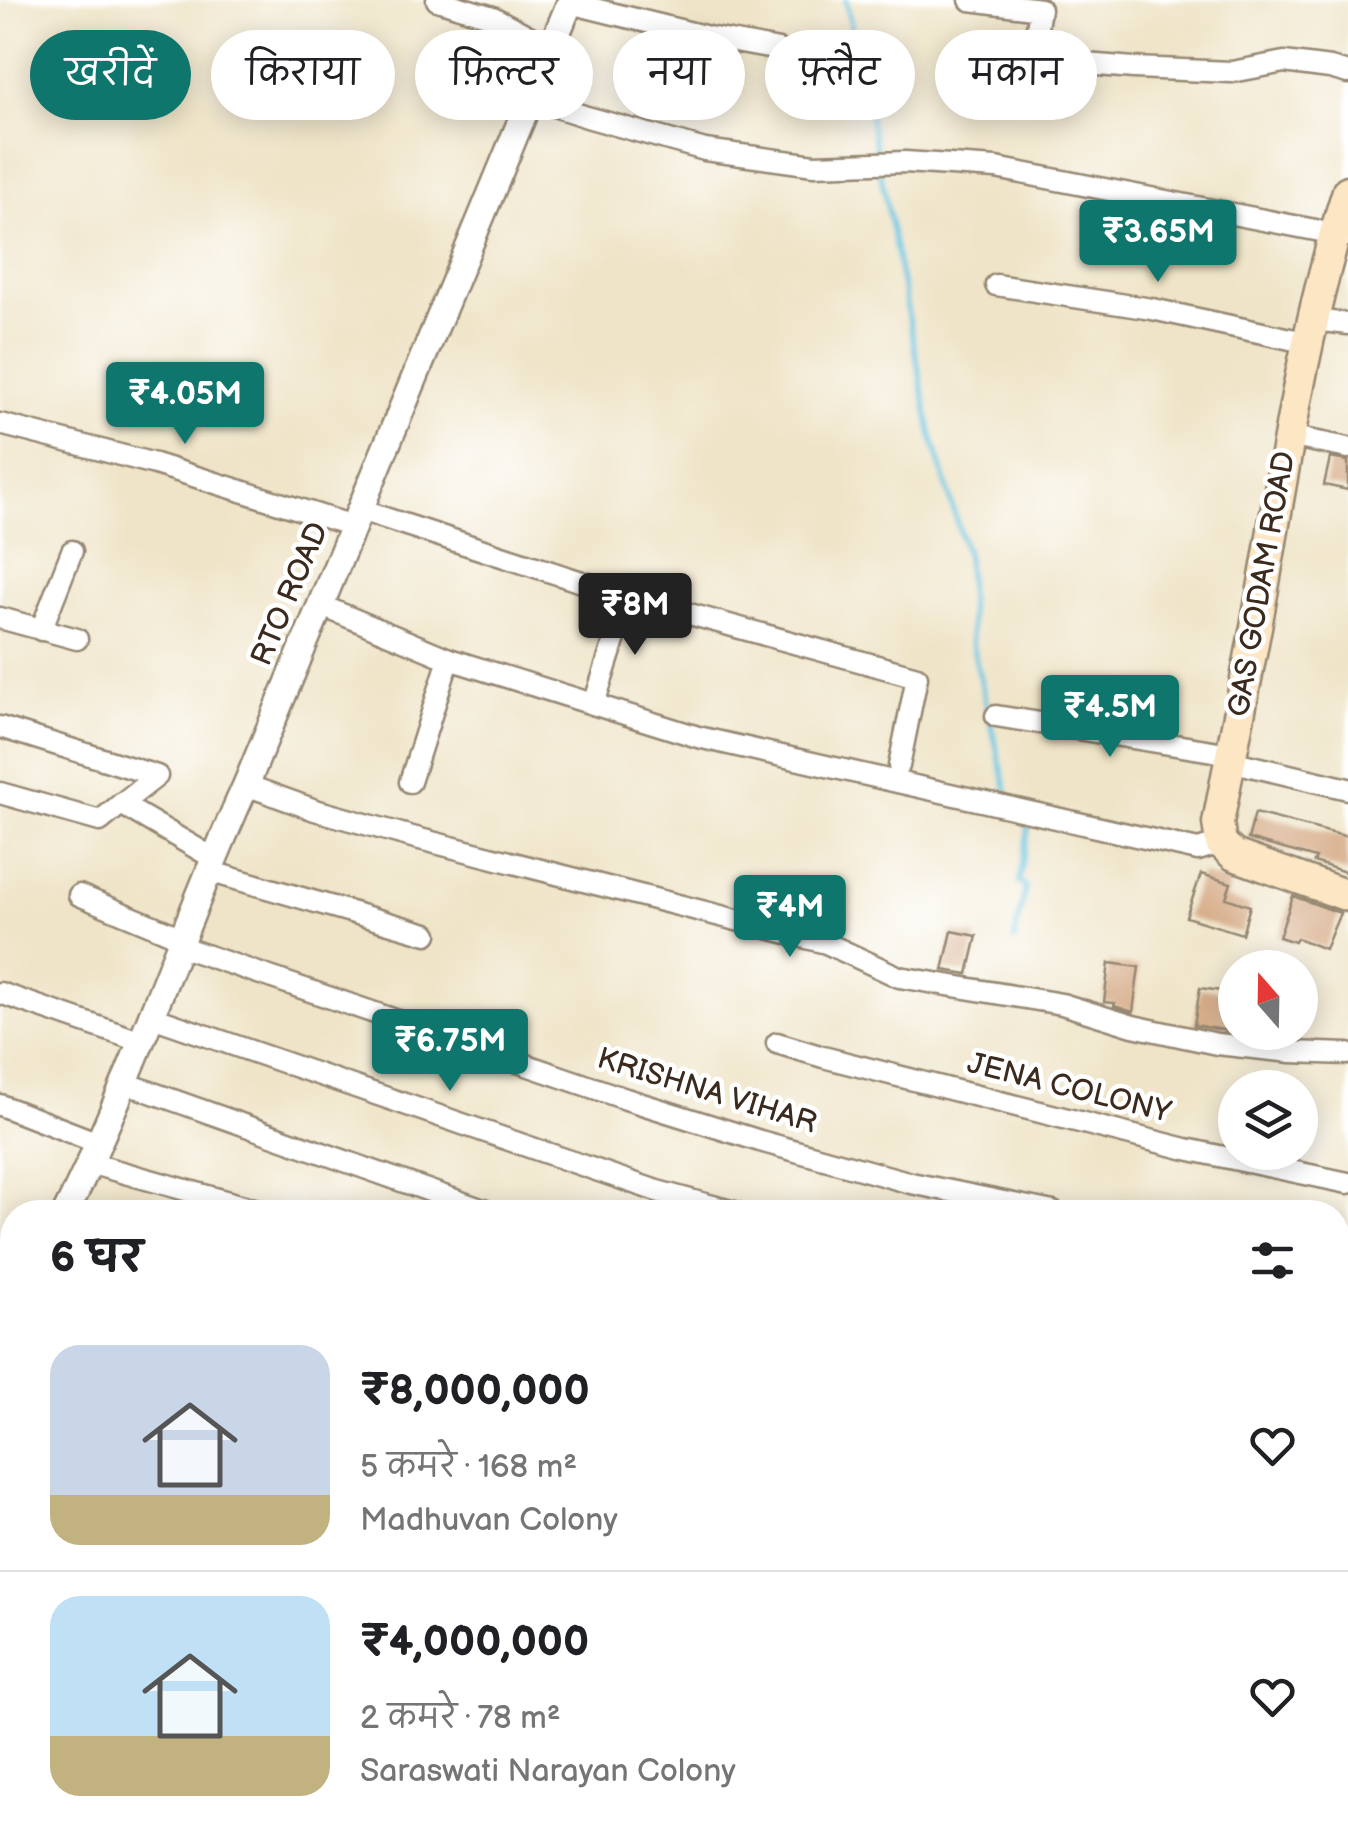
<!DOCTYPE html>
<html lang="hi">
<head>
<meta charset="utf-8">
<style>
  body { margin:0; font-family:"Balsamiq Sans","Playpen Sans Deva",sans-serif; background:#f6f6f6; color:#202124; height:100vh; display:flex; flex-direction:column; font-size:38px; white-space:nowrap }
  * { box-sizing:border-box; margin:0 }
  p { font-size:32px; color:#757577 }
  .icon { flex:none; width:55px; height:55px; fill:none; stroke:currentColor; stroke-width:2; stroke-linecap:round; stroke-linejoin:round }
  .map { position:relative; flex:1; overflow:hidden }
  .drawer { position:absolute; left:0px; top:1200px; width:1350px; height:642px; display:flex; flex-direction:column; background:#fff; border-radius:40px 40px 0 0; box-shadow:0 5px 25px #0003 }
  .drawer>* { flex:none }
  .hud { position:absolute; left:30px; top:30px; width:1290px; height:90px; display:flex; gap:20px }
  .needle { width:65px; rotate:340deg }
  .tools { position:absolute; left:1218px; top:950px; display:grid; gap:20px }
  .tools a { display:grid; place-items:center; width:100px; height:100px; border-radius:50%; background:#fff; box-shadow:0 5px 25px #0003; font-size:50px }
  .price { position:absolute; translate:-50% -85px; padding:0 22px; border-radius:10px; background:#0f766e; color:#fff; font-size:32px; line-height:65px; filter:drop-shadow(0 2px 5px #0008) }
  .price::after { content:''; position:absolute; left:50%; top:60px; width:30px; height:22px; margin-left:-15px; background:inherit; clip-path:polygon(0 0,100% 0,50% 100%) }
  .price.current { background:#222; color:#fff }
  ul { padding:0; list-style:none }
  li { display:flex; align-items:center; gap:30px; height:250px; padding:0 50px }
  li+li { border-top:2px solid #e0e0e0 }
  li span { display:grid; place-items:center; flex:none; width:280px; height:200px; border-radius:30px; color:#555 }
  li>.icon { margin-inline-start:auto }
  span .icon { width:120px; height:120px; fill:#fffc; stroke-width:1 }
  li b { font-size:42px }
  h2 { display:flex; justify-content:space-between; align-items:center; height:120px; padding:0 50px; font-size:42px }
  .chip { padding:0 35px; border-radius:45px; background:#fff; box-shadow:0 5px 25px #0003; font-size:35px; line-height:90px }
  .chip.current { background:#0f766e; color:#fff }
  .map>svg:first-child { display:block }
</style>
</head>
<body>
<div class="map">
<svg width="1348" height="1842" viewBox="0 0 1348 1842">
  <rect width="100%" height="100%" fill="#fff"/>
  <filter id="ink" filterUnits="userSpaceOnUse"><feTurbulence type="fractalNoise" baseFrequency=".01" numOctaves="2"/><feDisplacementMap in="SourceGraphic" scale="20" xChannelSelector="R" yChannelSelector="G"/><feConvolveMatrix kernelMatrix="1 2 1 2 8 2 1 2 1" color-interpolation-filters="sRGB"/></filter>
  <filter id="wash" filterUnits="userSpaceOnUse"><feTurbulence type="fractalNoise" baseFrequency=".0048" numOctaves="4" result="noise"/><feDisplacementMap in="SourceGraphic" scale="40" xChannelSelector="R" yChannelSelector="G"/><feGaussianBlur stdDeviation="2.25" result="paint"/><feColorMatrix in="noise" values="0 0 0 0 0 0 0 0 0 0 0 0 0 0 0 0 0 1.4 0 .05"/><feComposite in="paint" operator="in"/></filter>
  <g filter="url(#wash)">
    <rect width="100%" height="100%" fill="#efe4c7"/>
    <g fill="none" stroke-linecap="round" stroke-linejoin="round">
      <!-- stream -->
      <g stroke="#61c2df" stroke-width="5">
        <polyline points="846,0 878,159"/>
        <polyline points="880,170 931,432 967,557 971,640 1009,799"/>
        <polyline points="1014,940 1026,886 1019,882 1030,820"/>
      </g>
    </g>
    <g id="blocks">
      <!-- building -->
      <g fill="#d4a781">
        <polygon points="1330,458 1348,461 1348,490 1324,485"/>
        <polygon points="1255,813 1348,837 1348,873 1314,862 1316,858 1248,839"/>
        <polygon points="1201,874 1231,883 1226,898 1250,906 1242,934 1186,917"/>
        <polygon points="1293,896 1340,913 1325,949 1297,938 1295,942 1279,937"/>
        <polygon points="952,931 977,936 968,974 943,970"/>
        <polygon points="1109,963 1139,967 1133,1012 1114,1006 1115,1003 1104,1002"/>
        <polygon points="1200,988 1235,993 1235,1032 1194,1025"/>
      </g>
    </g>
  </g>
  <g filter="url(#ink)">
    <use href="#blocks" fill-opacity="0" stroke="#958772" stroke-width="2.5"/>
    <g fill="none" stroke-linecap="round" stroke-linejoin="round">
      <!-- minor casing -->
      <g stroke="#958772" stroke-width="25">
        <g id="minor">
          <polyline points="437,0 493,17 551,48"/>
          <polyline points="970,0 1040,9 1033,53 1037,60 1134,68 1232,72 1284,62 1330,68 1348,73"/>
          <polyline points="570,3 708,37 779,50"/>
          <polyline points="530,98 587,117 705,150 814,165 905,162 996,168 1346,236"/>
          <polyline points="996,285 1152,309 1309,343"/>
          <polyline points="1314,320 1348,324"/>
          <polyline points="0,424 155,464 353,526"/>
          <polyline points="1288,436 1348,448"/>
          <polyline points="360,510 628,597 917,677 899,766"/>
          <polyline points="320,605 449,659 698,737 1198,850 1221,843"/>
          <polyline points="0,618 77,639"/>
          <polyline points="41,630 72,551"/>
          <polyline points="594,704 628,597"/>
          <polyline points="996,716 1231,754"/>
          <polyline points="0,727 157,776 121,804"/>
          <polyline points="1230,761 1348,789"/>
          <polyline points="410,782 449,659"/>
          <polyline points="246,785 315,810 412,837 826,943 899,977 1062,1004 1133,1026 1217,1044 1291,1052 1348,1054"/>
          <polyline points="0,793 100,821 121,804 213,858"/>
          <polyline points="208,871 427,934"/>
          <polyline points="79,895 182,938"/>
          <polyline points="179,946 626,1099 760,1141 911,1183 1053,1212"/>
          <polyline points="0,993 142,1042"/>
          <polyline points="152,1017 657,1191 735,1212"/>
          <polyline points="777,1043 823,1057 1186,1149 1348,1183"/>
          <polyline points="125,1083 489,1212"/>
          <polyline points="0,1105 98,1143"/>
          <polyline points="89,1163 265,1212"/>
          <polyline points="1338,1312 1348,1314"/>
          <polyline points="1338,1357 1348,1360"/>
          <polyline points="0,1373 12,1378"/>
          <polyline points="0,1485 12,1490"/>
          <polyline points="1338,1493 1348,1496"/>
          <polyline points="1338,1579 1348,1581"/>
          <polyline points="0,1648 12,1652"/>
          <polyline points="1338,1659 1348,1661"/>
          <polyline points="1338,1710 1348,1712"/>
          <polyline points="1338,1812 1348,1813"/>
          <polyline points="0,1816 12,1820"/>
          <polyline points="43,1830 79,1842"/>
          <polyline points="466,1830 514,1842"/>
          <polyline points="1000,1830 1044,1842"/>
        </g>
      </g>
      <!-- tertiary casing -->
      <g stroke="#958772" stroke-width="30">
        <g id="tertiary">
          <path d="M66,1212C135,1074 182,926 246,785L571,0"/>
          <polyline points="0,1331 12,1309"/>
        </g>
      </g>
      <!-- secondary casing -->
      <g stroke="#958772" stroke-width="35">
        <g id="secondary">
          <path d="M1348,191C1310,309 1289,433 1269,554C1254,644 1235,733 1218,823L1221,843L1234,855L1348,896"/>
          <polyline points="1338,1420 1348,1395"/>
          <polyline points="1191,1842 1195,1830"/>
        </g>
      </g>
      <!-- minor -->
      <use href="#minor" stroke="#fff" stroke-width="20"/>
      <!-- tertiary -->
      <use href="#tertiary" stroke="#fff" stroke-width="25"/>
      <!-- secondary -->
      <use href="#secondary" stroke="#fce6c4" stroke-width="30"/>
    </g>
  </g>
  <g text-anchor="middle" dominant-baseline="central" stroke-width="9" stroke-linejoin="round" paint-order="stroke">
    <!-- street labels -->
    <g font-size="30" fill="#3b2a1e" stroke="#fff">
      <text transform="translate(1262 584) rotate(-80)">GAS GODAM ROAD</text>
      <text transform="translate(290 594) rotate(-67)">RTO ROAD</text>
      <text transform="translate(1069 1088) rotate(14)">JENA COLONY</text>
      <text transform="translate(707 1091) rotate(17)">KRISHNA VIHAR</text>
    </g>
  </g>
</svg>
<div class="tools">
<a><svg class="needle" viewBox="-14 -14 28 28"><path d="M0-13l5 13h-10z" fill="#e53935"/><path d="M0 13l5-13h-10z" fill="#757577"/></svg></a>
<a><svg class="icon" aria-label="layers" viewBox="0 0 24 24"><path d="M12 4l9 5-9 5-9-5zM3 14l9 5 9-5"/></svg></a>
</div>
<b class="price" style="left:1158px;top:285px">₹3.65M</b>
<b class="price" style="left:185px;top:447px">₹4.05M</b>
<b class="price current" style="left:635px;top:658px">₹8M</b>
<b class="price" style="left:1110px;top:760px">₹4.5M</b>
<b class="price" style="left:790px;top:960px">₹4M</b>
<b class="price" style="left:450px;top:1094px">₹6.75M</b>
<div class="hud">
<a class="chip current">खरीदें</a>
<a class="chip">किराया</a>
<a class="chip">फ़िल्टर</a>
<a class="chip">नया</a>
<a class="chip">फ़्लैट</a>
<a class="chip">मकान</a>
</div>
<section class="drawer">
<h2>6 घर<svg class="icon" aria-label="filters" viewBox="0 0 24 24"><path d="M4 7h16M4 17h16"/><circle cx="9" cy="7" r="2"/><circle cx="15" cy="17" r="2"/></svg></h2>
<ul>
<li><span style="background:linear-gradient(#c9d6e8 75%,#c2b280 0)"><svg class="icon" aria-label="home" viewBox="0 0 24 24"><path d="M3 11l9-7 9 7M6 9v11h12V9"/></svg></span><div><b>₹8,000,000</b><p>5 कमरे · 168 m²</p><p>Madhuvan Colony</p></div><svg class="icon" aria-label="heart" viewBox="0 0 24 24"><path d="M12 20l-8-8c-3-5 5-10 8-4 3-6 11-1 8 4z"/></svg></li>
<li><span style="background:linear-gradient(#bfe0f5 70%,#c2b280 0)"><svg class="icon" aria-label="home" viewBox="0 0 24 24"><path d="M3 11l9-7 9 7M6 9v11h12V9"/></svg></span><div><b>₹4,000,000</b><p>2 कमरे · 78 m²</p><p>Saraswati Narayan Colony</p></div><svg class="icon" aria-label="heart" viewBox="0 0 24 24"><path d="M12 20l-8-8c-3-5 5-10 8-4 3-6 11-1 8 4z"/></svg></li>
</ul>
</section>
</div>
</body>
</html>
